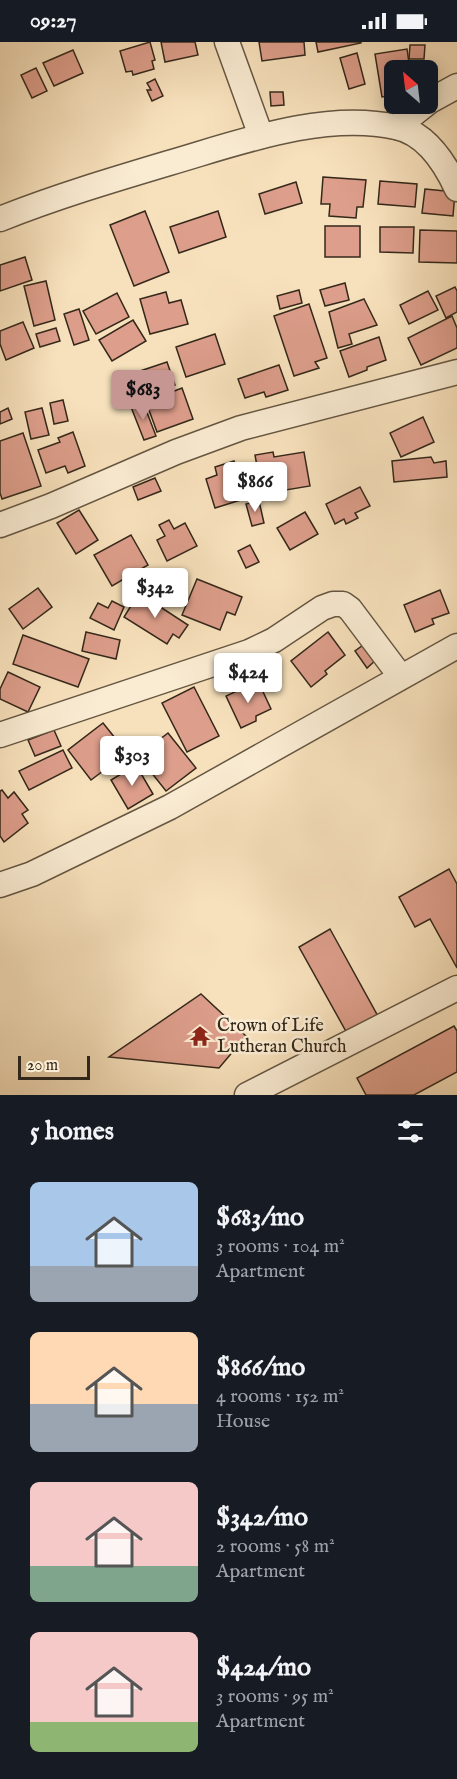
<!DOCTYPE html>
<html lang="en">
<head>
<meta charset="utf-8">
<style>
  body { margin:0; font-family:"IM FELL English",serif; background:#242831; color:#f1f3f6; height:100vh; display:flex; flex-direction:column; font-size:22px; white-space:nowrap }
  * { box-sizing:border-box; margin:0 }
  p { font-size:20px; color:#9ea1a6 }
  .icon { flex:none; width:33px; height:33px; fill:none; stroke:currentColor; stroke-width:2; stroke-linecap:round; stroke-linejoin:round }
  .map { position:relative; height:1053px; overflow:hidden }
  .sheet { display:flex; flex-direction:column; background:#171b24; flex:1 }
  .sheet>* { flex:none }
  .needle { width:39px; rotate:332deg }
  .tools { position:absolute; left:384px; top:18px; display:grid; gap:12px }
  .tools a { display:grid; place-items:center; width:54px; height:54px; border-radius:9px; background:#171b24; box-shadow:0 3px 15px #0003; font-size:30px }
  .scale { position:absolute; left:18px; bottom:15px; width:72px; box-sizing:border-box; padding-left:6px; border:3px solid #34281a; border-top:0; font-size:16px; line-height:21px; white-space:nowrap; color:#34281a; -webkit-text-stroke:4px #faecd3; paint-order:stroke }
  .price { position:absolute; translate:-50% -51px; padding:0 14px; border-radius:6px; background:#fff; color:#222; font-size:20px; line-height:39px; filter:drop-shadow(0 2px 3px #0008) }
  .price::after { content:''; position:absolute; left:50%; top:36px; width:18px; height:14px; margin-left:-9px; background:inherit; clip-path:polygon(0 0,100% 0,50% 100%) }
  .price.on { background:#c59692; color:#111 }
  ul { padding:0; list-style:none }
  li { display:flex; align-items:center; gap:18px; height:150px; padding:0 30px }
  li span { display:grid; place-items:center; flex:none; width:168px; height:120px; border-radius:9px; color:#555 }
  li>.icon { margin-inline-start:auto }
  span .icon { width:72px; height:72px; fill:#fffc; stroke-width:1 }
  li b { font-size:26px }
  h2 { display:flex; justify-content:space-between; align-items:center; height:72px; padding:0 30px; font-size:26px }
  .status { display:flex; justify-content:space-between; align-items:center; height:42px; padding:0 30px; background:#171b24; direction:ltr }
  .status svg { height:16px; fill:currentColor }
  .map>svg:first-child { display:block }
</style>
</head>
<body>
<div class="status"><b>09:27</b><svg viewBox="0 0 49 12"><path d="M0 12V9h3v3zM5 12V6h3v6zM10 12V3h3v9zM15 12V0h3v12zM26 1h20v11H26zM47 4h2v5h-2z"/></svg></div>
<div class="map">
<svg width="457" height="1053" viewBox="0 0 457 1053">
  <rect width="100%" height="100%" fill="#f7e1bc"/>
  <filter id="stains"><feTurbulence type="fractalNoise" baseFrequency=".00333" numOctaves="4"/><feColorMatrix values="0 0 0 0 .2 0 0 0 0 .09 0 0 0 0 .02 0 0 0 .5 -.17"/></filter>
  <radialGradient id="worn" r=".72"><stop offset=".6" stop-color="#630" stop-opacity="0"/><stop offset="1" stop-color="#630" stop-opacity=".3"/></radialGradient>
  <!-- building -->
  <g fill="#dd9e8b" stroke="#34281a" stroke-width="1.5">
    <polygon points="150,0 155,18 152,19 154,27 133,33 132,29 126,30 120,9"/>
    <polygon points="161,0 195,0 198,13 165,20"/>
    <polygon points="259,0 304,0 305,13 262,19"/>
    <polygon points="316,0 361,0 361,1 318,10"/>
    <polygon points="410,3 425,3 424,17 409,17"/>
    <polygon points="407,7 410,28 394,28 394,53 382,55 375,12"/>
    <polygon points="73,8 83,31 54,44 43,21"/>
    <polygon points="357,11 365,42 349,47 340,16"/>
    <polygon points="36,26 47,49 32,56 21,33"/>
    <polygon points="155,37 163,54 152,59 147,48 151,48 147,41"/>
    <polygon points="270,50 283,50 284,63 271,64"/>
    <polygon points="323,135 366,138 363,165 357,165 356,176 329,174 330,162 321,162"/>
    <polygon points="380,139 417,142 415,165 378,162"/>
    <polygon points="296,140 302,161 265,172 259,152"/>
    <polygon points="425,147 455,150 453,174 422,171"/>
    <polygon points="145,169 169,230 134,244 110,183"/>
    <polygon points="218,169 226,195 179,211 170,185"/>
    <rect x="325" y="184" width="35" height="31"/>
    <polygon points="380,185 414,185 413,211 380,210"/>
    <polygon points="420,188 457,189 457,221 419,220"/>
    <polygon points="25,215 32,238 0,249 0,223"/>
    <polygon points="46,239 55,278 34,284 24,244"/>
    <polygon points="345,241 349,258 325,264 320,248"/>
    <polygon points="455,245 457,249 457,270 446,276 436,254"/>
    <polygon points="299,248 302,261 280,267 277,254"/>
    <polygon points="428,249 438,268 409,282 400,263"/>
    <polygon points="166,250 169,261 181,258 188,282 150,292 140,257"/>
    <polygon points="117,251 129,275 96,292 83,269"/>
    <polygon points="364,257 377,283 349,292 352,302 338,306 329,270"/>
    <polygon points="309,262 327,316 315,320 319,326 294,334 274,274"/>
    <polygon points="79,267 89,298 74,303 64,272"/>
    <polygon points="452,274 457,286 457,306 421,323 408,296"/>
    <polygon points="133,278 146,299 112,319 99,298"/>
    <polygon points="23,280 34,306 6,318 0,302 0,289"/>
    <polygon points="56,286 60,299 40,305 36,292"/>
    <polygon points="215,292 225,322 186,335 176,305"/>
    <polygon points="379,295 386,318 367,325 367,328 349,335 340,309"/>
    <polygon points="167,320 175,343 132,357 125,334"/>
    <polygon points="279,323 288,348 266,355 264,350 245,356 238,337"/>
    <polygon points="182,346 193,377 157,390 146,360"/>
    <polygon points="63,358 68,379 54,382 50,361"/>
    <polygon points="143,360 156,394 144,398 131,365"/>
    <polygon points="8,366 12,377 0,382 0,370"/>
    <polygon points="42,366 49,393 31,397 25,370"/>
    <polygon points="423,375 434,400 401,415 390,391"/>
    <polygon points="73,390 85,424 68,431 65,424 46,431 38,408 60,400 58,396"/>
    <polygon points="23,391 41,444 2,457 0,451 0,399"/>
    <polygon points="273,410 274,415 304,410 310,444 262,452 255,413"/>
    <polygon points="431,415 434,421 446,419 447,435 394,440 392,419"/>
    <polygon points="234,419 237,427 248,424 257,453 215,466 206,437 217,433 215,425"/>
    <polygon points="155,436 161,449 138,458 133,445"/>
    <polygon points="360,445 370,464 355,471 358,476 346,482 344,477 335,482 326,462"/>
    <polygon points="259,459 264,481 252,484 246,462"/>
    <polygon points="79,468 98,498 76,512 57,481"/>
    <polygon points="305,470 318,492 290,508 277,486"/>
    <polygon points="169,478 174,487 185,481 197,504 167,519 157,498 165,494 159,483"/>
    <polygon points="131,493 148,523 112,544 94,513"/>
    <polygon points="250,503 259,520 246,526 238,509"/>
    <polygon points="164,535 170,542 174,539 182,547 166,563 151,547"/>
    <polygon points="197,537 242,555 235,573 227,570 220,588 182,573"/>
    <polygon points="38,546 52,565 23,587 9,567"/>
    <polygon points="440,548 449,571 432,577 434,582 415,590 404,563"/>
    <polygon points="139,551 188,583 179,596 173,592 167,602 124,575"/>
    <polygon points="112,559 124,565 114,588 90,576 98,561 108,566"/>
    <polygon points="86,590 120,598 116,617 82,609"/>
    <polygon points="328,590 345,613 325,629 327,632 311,645 291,619"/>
    <polygon points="23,593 89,617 78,645 13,622"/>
    <polygon points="366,601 378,616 367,626 355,609"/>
    <polygon points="8,630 40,645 28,670 0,657 0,647"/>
    <polygon points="231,635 234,642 221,648 218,640"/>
    <polygon points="258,639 271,667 256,674 256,679 241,686 226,654"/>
    <polygon points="194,645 219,694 187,710 162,661"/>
    <polygon points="103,681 123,706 107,719 111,723 91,738 68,708"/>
    <polygon points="54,688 61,704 35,714 28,698"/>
    <polygon points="168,691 196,726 166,749 143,720 157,709 155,701"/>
    <polygon points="63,708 72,726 29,748 19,729"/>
    <polygon points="136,723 153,752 128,767 111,738"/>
    <polygon points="2,748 8,756 14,750 28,768 22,772 28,781 4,800 0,794 0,749"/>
    <polygon points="449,827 457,842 457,926 430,877 415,885 399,855"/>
    <polygon points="330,887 379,976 348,993 299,905"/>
    <polygon points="201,952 246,994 219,1026 109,1015"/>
    <polygon points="454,984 457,989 457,1030 414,1053 366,1053 357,1036"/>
  </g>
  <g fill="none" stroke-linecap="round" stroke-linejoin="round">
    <!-- street casing -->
    <g stroke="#655642" stroke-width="27">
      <g id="street">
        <polyline points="227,0 261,94"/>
        <polyline points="428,60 457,44"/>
        <polyline points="397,85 426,62"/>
        <path d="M0,177C55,155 112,138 169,121C238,101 323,69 396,85C426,91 445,121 457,147"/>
        <polyline points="0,483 51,464 176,410 241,386 457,330"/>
        <polyline points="0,693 249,610 274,598 322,566 333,562 343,562 350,567 401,635"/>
        <polyline points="0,843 32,832 170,765 457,604"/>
        <polyline points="247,1053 457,946"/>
      </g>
    </g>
    <!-- street -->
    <use href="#street" stroke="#faecd3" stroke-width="24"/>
  </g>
  <!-- icons -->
  <defs>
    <g id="temple-bare" transform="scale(1.62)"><path d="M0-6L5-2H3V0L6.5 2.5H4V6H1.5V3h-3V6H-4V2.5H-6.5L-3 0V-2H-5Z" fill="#8f2418" stroke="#faecd3" stroke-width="2.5" paint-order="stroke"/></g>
  </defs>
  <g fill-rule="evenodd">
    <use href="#temple-bare" x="200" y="994"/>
  </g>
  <g text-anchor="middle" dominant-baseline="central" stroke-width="5" stroke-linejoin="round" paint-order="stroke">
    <!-- poi labels -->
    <g font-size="18" fill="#34281a" stroke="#faecd3" text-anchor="start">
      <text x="217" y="984">Crown of Life<tspan x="217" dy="21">Lutheran Church</tspan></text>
    </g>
  </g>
  <rect width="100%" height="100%" filter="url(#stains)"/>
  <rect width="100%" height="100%" fill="url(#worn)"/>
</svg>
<div class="tools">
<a><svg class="needle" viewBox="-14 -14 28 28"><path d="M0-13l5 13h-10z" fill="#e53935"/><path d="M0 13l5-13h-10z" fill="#9ea1a6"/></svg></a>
</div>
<div class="scale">20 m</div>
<b class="price on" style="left:143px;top:379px">$683</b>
<b class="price" style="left:255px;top:471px">$866</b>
<b class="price" style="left:155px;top:577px">$342</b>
<b class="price" style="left:248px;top:662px">$424</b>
<b class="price" style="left:132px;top:745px">$303</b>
</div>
<section class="sheet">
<h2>5 homes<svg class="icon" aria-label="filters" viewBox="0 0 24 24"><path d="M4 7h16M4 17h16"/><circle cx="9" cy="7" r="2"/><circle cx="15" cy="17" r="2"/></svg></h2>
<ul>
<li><span style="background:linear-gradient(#a9c7e8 70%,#9aa5b1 0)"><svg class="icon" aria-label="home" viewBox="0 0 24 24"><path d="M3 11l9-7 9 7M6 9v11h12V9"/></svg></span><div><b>$683/mo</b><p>3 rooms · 104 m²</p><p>Apartment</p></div></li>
<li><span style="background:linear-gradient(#ffd9b3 60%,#9aa5b1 0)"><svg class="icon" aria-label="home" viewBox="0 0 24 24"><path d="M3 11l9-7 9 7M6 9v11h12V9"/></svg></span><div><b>$866/mo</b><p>4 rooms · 152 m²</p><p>House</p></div></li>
<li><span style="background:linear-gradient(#f6c9c9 70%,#7fa58c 0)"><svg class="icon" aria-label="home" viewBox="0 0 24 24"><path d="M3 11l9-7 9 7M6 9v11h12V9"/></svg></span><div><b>$342/mo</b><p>2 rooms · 58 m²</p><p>Apartment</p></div></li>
<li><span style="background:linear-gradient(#f6c9c9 75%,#8fb573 0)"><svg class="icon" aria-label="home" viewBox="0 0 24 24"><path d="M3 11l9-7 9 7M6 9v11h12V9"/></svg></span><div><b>$424/mo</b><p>3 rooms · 95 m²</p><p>Apartment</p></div></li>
</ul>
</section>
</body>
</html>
